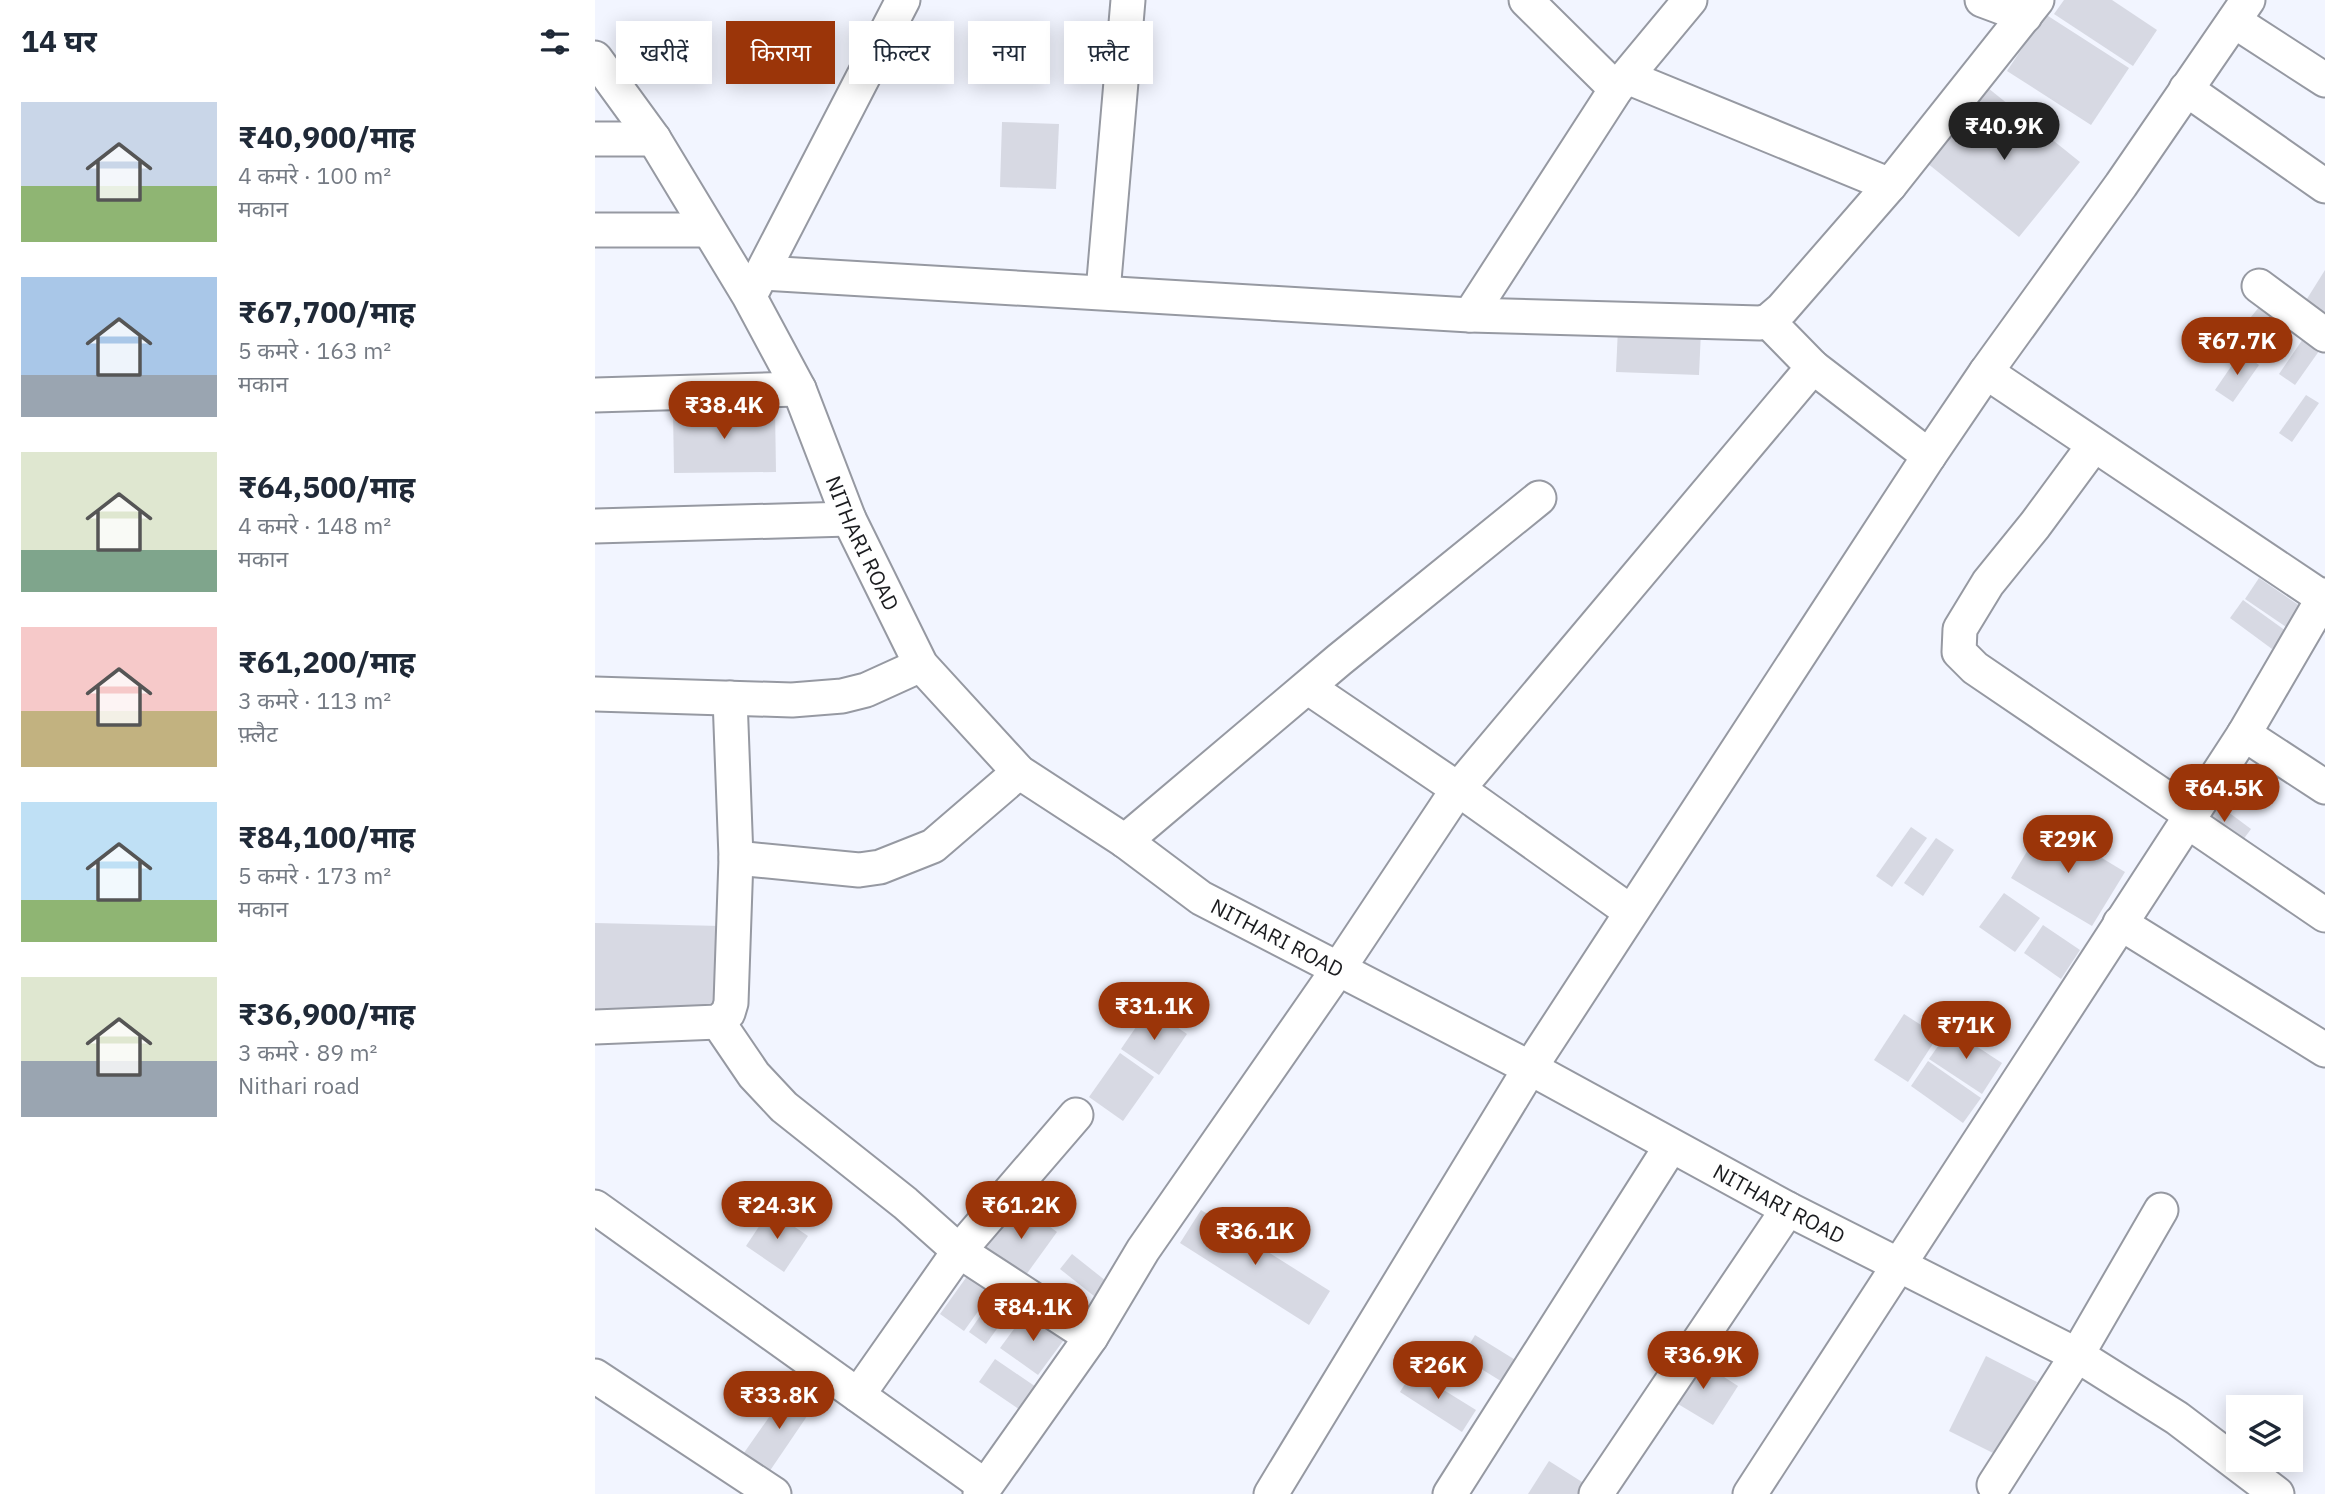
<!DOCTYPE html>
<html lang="hi">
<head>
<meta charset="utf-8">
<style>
  body { margin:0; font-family:"IBM Plex Sans","Noto Sans Devanagari",sans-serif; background:#f2f2f3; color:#1f2937; height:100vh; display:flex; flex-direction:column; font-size:26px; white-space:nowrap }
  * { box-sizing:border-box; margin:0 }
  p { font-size:23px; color:#747a83 }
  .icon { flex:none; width:38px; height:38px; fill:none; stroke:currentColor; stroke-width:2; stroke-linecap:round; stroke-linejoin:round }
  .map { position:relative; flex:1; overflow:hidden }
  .sheet { display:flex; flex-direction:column; background:#fff; width:595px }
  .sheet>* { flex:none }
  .top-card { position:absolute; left:21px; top:21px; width:665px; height:63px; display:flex; gap:14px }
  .fabs { position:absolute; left:1631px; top:1395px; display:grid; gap:14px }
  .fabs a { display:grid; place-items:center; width:77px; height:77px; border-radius:0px; background:#fff; box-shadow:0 4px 18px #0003; font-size:35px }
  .price { position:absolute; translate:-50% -60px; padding:0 16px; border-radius:24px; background:#9b3509; color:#fff; font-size:23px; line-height:46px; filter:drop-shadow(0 2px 4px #0008) }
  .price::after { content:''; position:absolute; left:50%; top:42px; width:21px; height:16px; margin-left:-10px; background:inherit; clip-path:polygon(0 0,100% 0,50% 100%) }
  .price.active { background:#222; color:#fff }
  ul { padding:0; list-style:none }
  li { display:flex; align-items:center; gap:21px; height:175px; padding:0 21px }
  li span { display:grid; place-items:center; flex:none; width:196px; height:140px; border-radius:0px; color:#555 }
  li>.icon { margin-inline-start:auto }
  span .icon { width:84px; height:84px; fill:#fffc; stroke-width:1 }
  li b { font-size:30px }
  h2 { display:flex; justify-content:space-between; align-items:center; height:84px; padding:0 21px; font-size:30px }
  .chip { padding:0 24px; border-radius:0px; background:#fff; box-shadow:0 4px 18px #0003; font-size:24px; line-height:63px }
  .chip.active { background:#9b3509; color:#fff }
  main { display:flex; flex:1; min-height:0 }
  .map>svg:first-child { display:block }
</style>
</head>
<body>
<main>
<section class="sheet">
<h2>14 घर<svg class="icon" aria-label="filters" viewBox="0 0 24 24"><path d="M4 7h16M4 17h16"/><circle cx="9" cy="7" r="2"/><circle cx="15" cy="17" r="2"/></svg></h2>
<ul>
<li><span style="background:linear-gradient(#c9d6e8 60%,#8fb573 0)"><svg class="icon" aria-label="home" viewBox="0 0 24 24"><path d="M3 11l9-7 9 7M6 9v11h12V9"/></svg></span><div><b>₹40,900/माह</b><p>4 कमरे · 100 m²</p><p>मकान</p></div></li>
<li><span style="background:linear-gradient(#a9c7e8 70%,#9aa5b1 0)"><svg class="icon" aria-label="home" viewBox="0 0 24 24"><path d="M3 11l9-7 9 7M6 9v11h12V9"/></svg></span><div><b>₹67,700/माह</b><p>5 कमरे · 163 m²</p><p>मकान</p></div></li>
<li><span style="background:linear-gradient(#dfe7d0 70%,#7fa58c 0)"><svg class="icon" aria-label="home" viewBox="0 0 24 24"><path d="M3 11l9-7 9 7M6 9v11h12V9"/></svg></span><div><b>₹64,500/माह</b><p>4 कमरे · 148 m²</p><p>मकान</p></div></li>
<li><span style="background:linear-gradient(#f6c9c9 60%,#c2b280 0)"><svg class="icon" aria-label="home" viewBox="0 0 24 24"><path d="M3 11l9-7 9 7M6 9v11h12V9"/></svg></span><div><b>₹61,200/माह</b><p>3 कमरे · 113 m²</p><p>फ़्लैट</p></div></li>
<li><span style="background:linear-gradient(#bfe0f5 70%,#8fb573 0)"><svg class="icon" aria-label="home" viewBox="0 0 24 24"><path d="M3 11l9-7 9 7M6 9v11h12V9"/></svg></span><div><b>₹84,100/माह</b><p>5 कमरे · 173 m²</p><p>मकान</p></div></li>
<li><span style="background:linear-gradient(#dfe7d0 60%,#9aa5b1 0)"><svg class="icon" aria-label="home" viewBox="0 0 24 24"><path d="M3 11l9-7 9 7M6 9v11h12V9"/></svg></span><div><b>₹36,900/माह</b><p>3 कमरे · 89 m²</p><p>Nithari road</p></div></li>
</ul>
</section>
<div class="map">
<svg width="1730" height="1494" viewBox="0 0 1730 1494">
  <rect width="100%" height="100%" fill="#f2f5ff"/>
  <!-- building -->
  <g fill="#d7d9e3">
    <polygon points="1469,0 1517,0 1562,30 1538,66 1459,14"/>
    <polygon points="1450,14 1534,68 1496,125 1412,71"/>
    <polygon points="1393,88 1485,162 1424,237 1332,163"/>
    <polygon points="407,122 464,124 461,189 405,187"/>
    <polygon points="1730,270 1730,312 1724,322 1705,310"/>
    <polygon points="1669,301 1695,321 1664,360 1638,339"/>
    <polygon points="1023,328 1106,331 1104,375 1021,372"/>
    <polygon points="1712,333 1729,344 1700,385 1684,374"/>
    <polygon points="1646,352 1664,365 1638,402 1620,390"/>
    <polygon points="1711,395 1724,403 1697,442 1684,433"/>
    <polygon points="180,409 181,472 79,473 78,410"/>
    <polygon points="1664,578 1708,608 1694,629 1650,599"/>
    <polygon points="1648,600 1691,631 1677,649 1635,618"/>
    <polygon points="1617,800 1656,829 1642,848 1603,819"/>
    <polygon points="1449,823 1530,872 1497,926 1416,878"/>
    <polygon points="1316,827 1332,838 1297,887 1281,876"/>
    <polygon points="1341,838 1359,850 1328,896 1309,883"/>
    <polygon points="1409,893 1445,918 1420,952 1384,927"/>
    <polygon points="0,923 126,926 124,1013 0,1011"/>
    <polygon points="1448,925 1485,950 1466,979 1429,953"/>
    <polygon points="554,1008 592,1034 564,1075 526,1049"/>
    <polygon points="1309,1014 1343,1036 1313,1082 1279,1060"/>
    <polygon points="1355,1029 1407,1063 1387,1094 1334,1059"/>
    <polygon points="525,1053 559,1077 528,1121 494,1097"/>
    <polygon points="1333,1061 1386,1098 1368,1123 1316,1086"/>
    <polygon points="423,1203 462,1232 428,1279 389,1250"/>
    <polygon points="175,1210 213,1236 189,1272 151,1246"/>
    <polygon points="606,1210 735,1291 714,1325 585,1243"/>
    <polygon points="477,1254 511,1281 499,1296 465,1269"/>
    <polygon points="378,1268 402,1285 369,1331 345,1314"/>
    <polygon points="406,1286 424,1298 391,1344 374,1332"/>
    <polygon points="433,1310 471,1337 443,1375 405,1348"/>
    <polygon points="880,1335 922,1361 909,1383 867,1357"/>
    <polygon points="1391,1356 1442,1382 1404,1456 1354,1431"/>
    <polygon points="1098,1357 1143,1386 1118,1425 1073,1398"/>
    <polygon points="400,1359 444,1389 428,1412 384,1382"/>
    <polygon points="818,1371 881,1410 867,1432 805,1392"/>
    <polygon points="198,1383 223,1400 170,1478 144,1460"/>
    <polygon points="954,1461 995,1487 991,1494 933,1494"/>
  </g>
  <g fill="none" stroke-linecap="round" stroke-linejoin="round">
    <!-- street casing -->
    <g stroke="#9699a2" stroke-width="37">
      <g id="street">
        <polyline points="931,0 1021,89"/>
        <polyline points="1387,0 1430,16"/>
        <polyline points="1639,21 1730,80"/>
        <path id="s1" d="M0,58L59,139L154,296L204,389L254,519L326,665L424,772L530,841L606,898L935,1068L1193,1209L1482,1355L1582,1418L1682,1494"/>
        <polyline points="1032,77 1295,185"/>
        <polyline points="1591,89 1730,186"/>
        <polyline points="0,139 59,139"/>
        <polyline points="0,230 113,230"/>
        <polyline points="168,273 875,315 1165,323 1173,321 1187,309 1295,185 1442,0"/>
        <polyline points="1664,286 1730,335"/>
        <polyline points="159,288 308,0"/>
        <polyline points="508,292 533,0"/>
        <polyline points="875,315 1021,89 1095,0"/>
        <polyline points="1173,321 1218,367 1334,456"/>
        <polyline points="1391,372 1728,598"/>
        <polyline points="0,395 204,389"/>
        <polyline points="1499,445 1440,525 1393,583 1365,629 1364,652 1380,668 1596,815"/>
        <polyline points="0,526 254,519"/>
        <polyline points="714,688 863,789 1036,912"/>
        <polyline points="0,694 197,700 247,696 271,690 326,665"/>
        <polyline points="1649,734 1730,787"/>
        <polyline points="1592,821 1730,915"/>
        <polyline points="530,841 744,660 944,498"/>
        <polyline points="141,858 264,870 285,867 338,846 424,772"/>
        <polyline points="1525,923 1730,1050"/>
        <polyline points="123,1022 159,1075 189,1107 310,1203 364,1251 496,1337"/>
        <polyline points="0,1027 123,1022 133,1013 136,1003 141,858 135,698"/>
        <polyline points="0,1207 390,1486"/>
        <polyline points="0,1376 179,1494"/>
        <polyline points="263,1395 364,1251 481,1115"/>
        <polyline points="1399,1485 1482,1355 1566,1210"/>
        <polyline points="385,1494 496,1337 548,1250 744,968 863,789 1218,367"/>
        <polyline points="676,1494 935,1068 1334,456 1391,372 1526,185 1653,0"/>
        <polyline points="855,1494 1076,1146"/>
        <polyline points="1001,1494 1193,1209"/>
        <polyline points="1155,1494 1649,734 1730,595"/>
      </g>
    </g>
    <!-- street -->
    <use href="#street" stroke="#fff" stroke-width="33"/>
  </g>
  <g text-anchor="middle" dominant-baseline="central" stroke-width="5" stroke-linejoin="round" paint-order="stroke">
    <!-- street labels -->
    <g font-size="21" fill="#1b1c1f" stroke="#fff">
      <text stroke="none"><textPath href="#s1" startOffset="556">NITHARI ROAD</textPath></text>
      <text stroke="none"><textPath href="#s1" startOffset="1144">NITHARI ROAD</textPath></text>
      <text stroke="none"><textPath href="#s1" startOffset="1712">NITHARI ROAD</textPath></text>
    </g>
  </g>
</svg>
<div class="fabs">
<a><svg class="icon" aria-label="layers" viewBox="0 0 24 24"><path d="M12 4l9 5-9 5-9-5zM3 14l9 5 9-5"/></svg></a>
</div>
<b class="price active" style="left:1409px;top:162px">₹40.9K</b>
<b class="price" style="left:1642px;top:377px">₹67.7K</b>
<b class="price" style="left:129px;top:441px">₹38.4K</b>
<b class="price" style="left:1629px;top:824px">₹64.5K</b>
<b class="price" style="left:1473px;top:875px">₹29K</b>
<b class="price" style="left:559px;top:1042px">₹31.1K</b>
<b class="price" style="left:1371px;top:1061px">₹71K</b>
<b class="price" style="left:182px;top:1241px">₹24.3K</b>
<b class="price" style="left:426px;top:1241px">₹61.2K</b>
<b class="price" style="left:660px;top:1267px">₹36.1K</b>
<b class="price" style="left:438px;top:1343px">₹84.1K</b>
<b class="price" style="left:1108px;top:1391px">₹36.9K</b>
<b class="price" style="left:843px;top:1401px">₹26K</b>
<b class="price" style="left:184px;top:1431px">₹33.8K</b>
<div class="top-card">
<a class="chip">खरीदें</a>
<a class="chip active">किराया</a>
<a class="chip">फ़िल्टर</a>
<a class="chip">नया</a>
<a class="chip">फ़्लैट</a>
</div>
</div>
</main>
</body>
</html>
